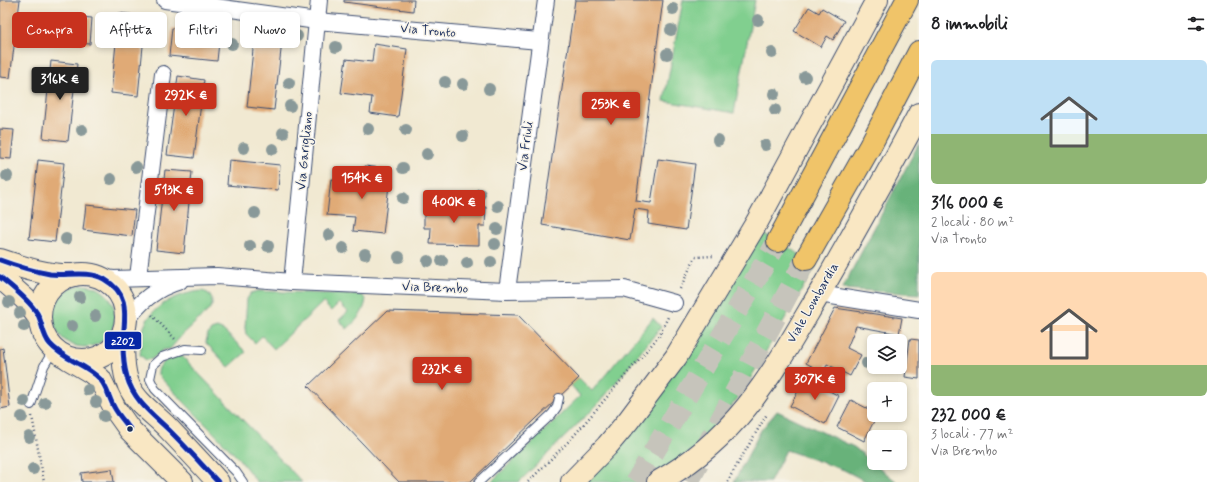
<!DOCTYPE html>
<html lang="it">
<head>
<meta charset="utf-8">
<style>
  body { margin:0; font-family:Mynerve,sans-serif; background:#f2f2f2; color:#202124; height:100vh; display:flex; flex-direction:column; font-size:15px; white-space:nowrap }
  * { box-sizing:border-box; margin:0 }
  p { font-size:13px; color:#757577 }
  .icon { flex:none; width:22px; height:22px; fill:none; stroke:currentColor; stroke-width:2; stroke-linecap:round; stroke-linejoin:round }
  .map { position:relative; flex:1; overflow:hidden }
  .details { display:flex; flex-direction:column; background:#fff; width:300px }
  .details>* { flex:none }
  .guide { position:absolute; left:12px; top:12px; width:380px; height:36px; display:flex; gap:8px }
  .fabs { position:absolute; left:867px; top:334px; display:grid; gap:8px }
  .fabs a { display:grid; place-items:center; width:40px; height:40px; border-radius:6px; background:#fff; box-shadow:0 2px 6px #0003; font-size:20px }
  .price { position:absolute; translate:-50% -34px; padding:0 9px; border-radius:4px; background:#c8321e; color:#fff; font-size:13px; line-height:26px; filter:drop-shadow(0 1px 2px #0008) }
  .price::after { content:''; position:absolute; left:50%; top:24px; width:12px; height:9px; margin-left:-6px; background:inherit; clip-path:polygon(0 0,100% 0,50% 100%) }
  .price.selected { background:#222; color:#fff }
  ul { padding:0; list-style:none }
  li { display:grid; align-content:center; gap:8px; height:212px; padding:0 12px }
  li span { display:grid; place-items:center; height:124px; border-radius:6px; color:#555 }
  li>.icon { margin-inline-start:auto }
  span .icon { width:72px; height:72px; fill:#fffc; stroke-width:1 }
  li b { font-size:17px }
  h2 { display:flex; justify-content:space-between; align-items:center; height:48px; padding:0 12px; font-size:17px }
  .chip { padding:0 14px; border-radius:6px; background:#fff; box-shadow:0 2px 6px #0003; font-size:14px; line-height:36px }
  .chip.selected { background:#c8321e; color:#fff }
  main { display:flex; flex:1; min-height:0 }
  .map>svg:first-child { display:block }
</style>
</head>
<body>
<main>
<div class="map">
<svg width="919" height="482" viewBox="0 0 919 482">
  <rect width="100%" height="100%" fill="#f7f3e8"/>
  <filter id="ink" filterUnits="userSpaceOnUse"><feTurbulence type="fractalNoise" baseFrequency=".025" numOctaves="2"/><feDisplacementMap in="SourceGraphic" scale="8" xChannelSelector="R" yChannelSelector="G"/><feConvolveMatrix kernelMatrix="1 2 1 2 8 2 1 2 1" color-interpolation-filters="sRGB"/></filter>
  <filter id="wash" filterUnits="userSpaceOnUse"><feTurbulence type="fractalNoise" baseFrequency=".012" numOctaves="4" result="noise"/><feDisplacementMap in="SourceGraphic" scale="16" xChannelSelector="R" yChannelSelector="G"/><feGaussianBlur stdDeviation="0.9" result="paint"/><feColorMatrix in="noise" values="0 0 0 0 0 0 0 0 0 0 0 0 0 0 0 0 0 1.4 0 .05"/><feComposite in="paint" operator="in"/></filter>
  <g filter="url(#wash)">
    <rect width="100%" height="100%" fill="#f1e9d2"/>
    <!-- green -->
    <g fill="#81cf8f" stroke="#4e7f76">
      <polygon points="683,0 755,0 734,113 664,101"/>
      <polygon points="758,231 778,241 816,265 743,391 706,440 663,473 645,482 585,482"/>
      <circle cx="84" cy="316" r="31"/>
      <path d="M202,291L208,293L212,299V305L208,311L183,334L170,349L163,350L152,359L146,360L140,355C141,347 141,338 143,330C150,305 179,293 202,291Z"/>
      <path d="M258,291L361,295L366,299C364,313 357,320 347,329L339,320L348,312L339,303L331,311L323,302L274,349L262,336L255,343L246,334L245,328L247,299L251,293Z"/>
      <polygon points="653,318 661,327 600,402 519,482 491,482 580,396 571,385 579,378 592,391"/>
      <polygon points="217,328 224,331 246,352 229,367 206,343 207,336 211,330"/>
      <path d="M180,354L302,482H257L239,459L158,375C157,362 170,359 180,354Z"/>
    </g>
    <!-- forest -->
    <g fill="#68b27a" stroke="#42706c">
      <polygon points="919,143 919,294 842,289"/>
      <polygon points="777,411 854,447 897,482 867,482 844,470 786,450 770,482 734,482 761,430"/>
    </g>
    <g id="blocks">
      <!-- building -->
      <g fill="#e0aa76">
        <polygon points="0,0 20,0 10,78 0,77"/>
        <polygon points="344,0 414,0 413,11 344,2"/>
        <polygon points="575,0 663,0 636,201 651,203 658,159 695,164 686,230 648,224 649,211 635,209 630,240 542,225"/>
        <polygon points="809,7 819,13 822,8 844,21 833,40 827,36 821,47 794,31"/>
        <polygon points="119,13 146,16 138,96 111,93"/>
        <polygon points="43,14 92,18 90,44 41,40"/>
        <polygon points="172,28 220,33 217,61 169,56"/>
        <polygon points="255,30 283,33 274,110 247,107"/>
        <polygon points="374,44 407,49 398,117 370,113 372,97 341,93 346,59 372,62"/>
        <polygon points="51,61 77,64 68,141 43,138"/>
        <polygon points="178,76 204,80 194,158 167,155"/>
        <polygon points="0,129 14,130 11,159 0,158"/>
        <polygon points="38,160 64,163 55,242 29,239"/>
        <polygon points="229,160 280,165 278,190 227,185"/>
        <polygon points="365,166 391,169 383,234 353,231 355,217 327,215 331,179 363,182"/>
        <polygon points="165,170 192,172 184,253 156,250"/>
        <polygon points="86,205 135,210 132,236 83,230"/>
        <polygon points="424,205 486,207 485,226 479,226 479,245 430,244 431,228 424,228"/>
        <polygon points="835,308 902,318 899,334 856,326 847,348 861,355 850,376 827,364 824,373 806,363"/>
        <polygon points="387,311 518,315 579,378 470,482 399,482 308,386"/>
        <polygon points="910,339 919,340 919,379 905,377"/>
        <polygon points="3,348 10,407 0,409 0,349"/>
        <polygon points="805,378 839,396 825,424 790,406"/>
        <polygon points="851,400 874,412 874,415 877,415 864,441 837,427"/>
        <polygon points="112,469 114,482 82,482 81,473"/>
      </g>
    </g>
  </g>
  <g filter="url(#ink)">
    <use href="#blocks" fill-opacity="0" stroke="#3b4b6f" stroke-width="1"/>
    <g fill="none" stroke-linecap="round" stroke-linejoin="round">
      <!-- highway-tunnel -->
      <g stroke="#c6c4bb" stroke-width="22" stroke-dasharray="22 11" stroke-linecap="butt">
        <polyline points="636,482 778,241"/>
        <polyline points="688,482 806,259"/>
      </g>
      <!-- lane casing -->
      <g stroke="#3b4b6f" stroke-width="10">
        <g id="lane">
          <polyline points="202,350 185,349 162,357 153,365 150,379 155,389 236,472 243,482"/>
          <polyline points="31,405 44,366 54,349"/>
          <polyline points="479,482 552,414 557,407 559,398"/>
        </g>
      </g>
      <!-- street casing -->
      <g stroke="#3b4b6f" stroke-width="18">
        <g id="street">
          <polyline points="165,0 317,21 539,41"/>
          <polyline points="100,277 113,279 217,276 292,282 507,291 624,289 674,303"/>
          <polyline points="138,277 163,74"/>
          <polyline points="292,282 319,0"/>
          <polyline points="507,291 546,0"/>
          <polyline points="819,294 919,310"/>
          <path d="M126,322C139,301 156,288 180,281"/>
        </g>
      </g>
      <!-- secondary casing -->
      <g stroke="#3b4b6f" stroke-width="24">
        <g id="secondary">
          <path d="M0,260C24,268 48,276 74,275"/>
          <circle cx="83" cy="317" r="43"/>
          <polyline points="0,277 25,299 40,319"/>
          <path d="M124,331C123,349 122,369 129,386C136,402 154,414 166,426C183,444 201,463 218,482"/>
          <polyline points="69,359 91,372 100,379 115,409 130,430 182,482"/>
          <polyline points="572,482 607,446 628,421 676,357 757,222 877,0"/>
          <path d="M658,482C742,435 775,368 822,289C855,231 888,173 919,114"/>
        </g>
      </g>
      <!-- highway casing -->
      <g stroke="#3b4b6f" stroke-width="24">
        <g id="highway">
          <polyline points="778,241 907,0"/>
          <polyline points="806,259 869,148 919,52"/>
        </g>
      </g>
      <!-- path -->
      <g stroke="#3b4b6f" stroke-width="2.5" stroke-dasharray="1 3" stroke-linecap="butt">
        <polyline points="680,289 695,257 715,256"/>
        <polyline points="152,315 176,340"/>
        <polyline points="32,416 44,482"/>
        <polyline points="528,482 572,438 659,336 668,317"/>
        <polyline points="727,482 767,414"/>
      </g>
      <!-- lane -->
      <use href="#lane" stroke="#fff" stroke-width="8"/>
      <!-- street -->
      <use href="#street" stroke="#fff" stroke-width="16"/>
      <!-- secondary -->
      <use href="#secondary" stroke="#f9e7c3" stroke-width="22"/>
      <!-- highway -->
      <use href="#highway" stroke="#f0c469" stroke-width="22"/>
      <!-- bus-1 casing -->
      <g stroke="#f7f3e8" stroke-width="8">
        <g id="bus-1">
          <path d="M0,260C16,266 33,271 50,274C67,276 88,270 104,279C132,295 124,317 123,344C123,355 124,367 127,377C134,402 155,416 172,433C188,449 203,466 218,482"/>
          <path d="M0,277C13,288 28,299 37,313C43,323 42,335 50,344C64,360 86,364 100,379C107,387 109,398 114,407C118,415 125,422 130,429"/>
        </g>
      </g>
      <!-- bus-1 -->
      <use href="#bus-1" stroke="#0727a6" stroke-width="5"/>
    </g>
    <!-- trees -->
    <g fill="#899999">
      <circle cx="673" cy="9" r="6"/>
      <circle cx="758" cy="20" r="6"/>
      <circle cx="671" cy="30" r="6"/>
      <circle cx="297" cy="36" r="6"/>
      <circle cx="232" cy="44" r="6"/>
      <circle cx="336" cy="47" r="6"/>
      <circle cx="772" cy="53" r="6"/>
      <circle cx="667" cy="54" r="6"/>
      <circle cx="805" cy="77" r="6"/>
      <circle cx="445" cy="82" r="6"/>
      <circle cx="289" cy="83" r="6"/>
      <circle cx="463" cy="84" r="6"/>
      <circle cx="489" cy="89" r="6"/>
      <circle cx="774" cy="94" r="6"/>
      <circle cx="290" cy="106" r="6"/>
      <circle cx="775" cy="110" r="6"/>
      <circle cx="368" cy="129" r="6"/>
      <circle cx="82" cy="130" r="6"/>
      <circle cx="406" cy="130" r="6"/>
      <circle cx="283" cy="133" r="6"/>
      <circle cx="463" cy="136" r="6"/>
      <circle cx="718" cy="140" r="6"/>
      <circle cx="765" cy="145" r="6"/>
      <circle cx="244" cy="148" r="6"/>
      <circle cx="273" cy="149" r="6"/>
      <circle cx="427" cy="154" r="6"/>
      <circle cx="136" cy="167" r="6"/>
      <circle cx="403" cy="168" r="6"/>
      <circle cx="7" cy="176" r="6"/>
      <circle cx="111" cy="179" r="6"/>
      <circle cx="480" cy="194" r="6"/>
      <circle cx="403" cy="198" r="6"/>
      <circle cx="498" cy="206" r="6"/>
      <circle cx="255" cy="213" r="6"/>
      <circle cx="497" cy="229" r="6"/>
      <circle cx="329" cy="235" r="6"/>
      <circle cx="66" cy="239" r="6"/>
      <circle cx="495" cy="244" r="6"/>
      <circle cx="250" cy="246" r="6"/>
      <circle cx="268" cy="246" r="6"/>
      <circle cx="343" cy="248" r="6"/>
      <circle cx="365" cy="254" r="6"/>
      <circle cx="399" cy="257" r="6"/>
      <circle cx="428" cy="261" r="6"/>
      <circle cx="442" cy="261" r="6"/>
      <circle cx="491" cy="262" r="6"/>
      <circle cx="467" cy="263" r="6"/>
      <circle cx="80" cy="297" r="6"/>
      <circle cx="9" cy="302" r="6"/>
      <circle cx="20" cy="313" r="6"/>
      <circle cx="95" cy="316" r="6"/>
      <circle cx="24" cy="326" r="6"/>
      <circle cx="72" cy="326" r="6"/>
      <circle cx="867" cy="363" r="6"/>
      <circle cx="88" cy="390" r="6"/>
      <circle cx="24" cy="401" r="6"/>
      <circle cx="96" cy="402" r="6"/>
      <circle cx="45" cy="403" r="6"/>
      <circle cx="104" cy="416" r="6"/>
      <circle cx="22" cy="417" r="6"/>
      <circle cx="29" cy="437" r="6"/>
      <circle cx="33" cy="469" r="6"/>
    </g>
  </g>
  <!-- markers -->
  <circle fill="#1b2f5e" stroke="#f7f3e8" stroke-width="1.5" cx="130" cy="429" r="3.5"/>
  <g text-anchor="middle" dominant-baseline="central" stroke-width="3" stroke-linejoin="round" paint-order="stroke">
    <!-- street labels -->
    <g font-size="13" fill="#1b2f5e" stroke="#f7f3e8">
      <text transform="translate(428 31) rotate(5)">Via Tronto</text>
      <text transform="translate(526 146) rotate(-83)">Via Friuli</text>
      <text transform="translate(305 151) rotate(-85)">Via Garigliano</text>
      <text transform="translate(435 288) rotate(2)">Via Brembo</text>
      <text transform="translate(813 303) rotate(-60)">Viale Lombardia</text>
    </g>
  </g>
  <rect stroke="#f7f3e8" stroke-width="1.5" x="104" y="331" width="38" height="19" rx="4" fill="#0727a6"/>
  <g font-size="11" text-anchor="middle" font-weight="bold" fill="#fff">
    <text x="123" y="345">z202</text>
  </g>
</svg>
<div class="fabs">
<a><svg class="icon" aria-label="layers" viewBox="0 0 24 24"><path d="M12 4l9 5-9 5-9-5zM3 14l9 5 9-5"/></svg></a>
<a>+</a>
<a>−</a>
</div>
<b class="price selected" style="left:60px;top:101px">316K €</b>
<b class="price" style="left:186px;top:117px">292K €</b>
<b class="price" style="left:611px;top:126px">253K €</b>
<b class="price" style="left:362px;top:200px">154K €</b>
<b class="price" style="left:174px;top:212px">513K €</b>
<b class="price" style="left:454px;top:224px">400K €</b>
<b class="price" style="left:442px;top:391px">232K €</b>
<b class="price" style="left:815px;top:401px">307K €</b>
<div class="guide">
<a class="chip selected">Compra</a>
<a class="chip">Affitta</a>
<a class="chip">Filtri</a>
<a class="chip">Nuovo</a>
</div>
</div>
<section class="details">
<h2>8 immobili<svg class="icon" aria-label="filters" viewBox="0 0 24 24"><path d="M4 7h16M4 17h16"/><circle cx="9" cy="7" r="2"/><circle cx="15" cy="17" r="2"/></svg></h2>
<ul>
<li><span style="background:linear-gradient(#bfe0f5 60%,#8fb573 0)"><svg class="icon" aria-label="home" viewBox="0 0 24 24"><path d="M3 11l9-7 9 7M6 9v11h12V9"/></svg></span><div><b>316 000 €</b><p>2 locali · 80 m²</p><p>Via Tronto</p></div></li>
<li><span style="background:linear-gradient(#ffd9b3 75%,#8fb573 0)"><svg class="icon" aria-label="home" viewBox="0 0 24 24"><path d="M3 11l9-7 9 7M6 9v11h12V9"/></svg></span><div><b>232 000 €</b><p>3 locali · 77 m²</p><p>Via Brembo</p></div></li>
</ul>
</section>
</main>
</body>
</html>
